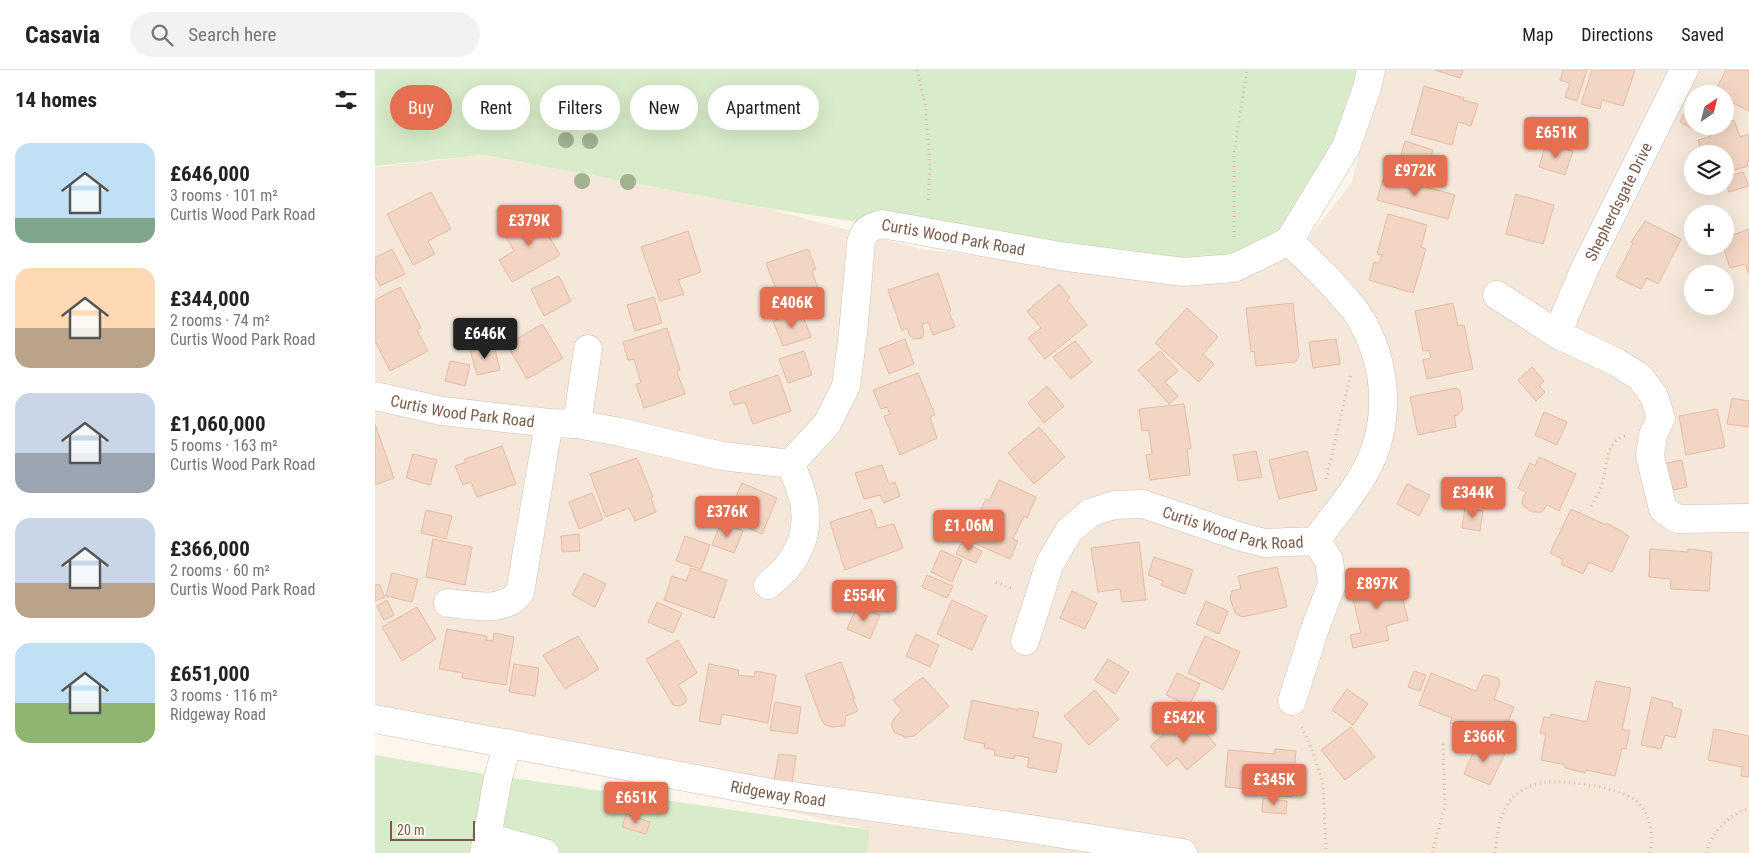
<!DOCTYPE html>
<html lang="en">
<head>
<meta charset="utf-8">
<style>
  body { margin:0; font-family:"Roboto Condensed",sans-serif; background:#f2f2f2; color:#222; height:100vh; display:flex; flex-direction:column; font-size:19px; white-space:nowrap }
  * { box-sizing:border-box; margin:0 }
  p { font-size:16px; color:#767676 }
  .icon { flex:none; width:28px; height:28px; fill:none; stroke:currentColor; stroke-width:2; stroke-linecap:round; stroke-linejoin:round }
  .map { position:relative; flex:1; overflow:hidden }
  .panel { display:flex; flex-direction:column; background:#fff; width:375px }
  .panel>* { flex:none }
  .hud { position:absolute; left:15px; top:15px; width:475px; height:45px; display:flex; gap:10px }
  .needle { width:32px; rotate:35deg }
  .tools { position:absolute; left:1309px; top:15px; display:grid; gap:10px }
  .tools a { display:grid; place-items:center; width:50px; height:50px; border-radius:50%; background:#fff; box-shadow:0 5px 20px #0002; font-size:25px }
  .scale { position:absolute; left:15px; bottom:12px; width:85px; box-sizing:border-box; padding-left:5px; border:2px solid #7a5c4d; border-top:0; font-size:14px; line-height:18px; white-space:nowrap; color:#7a5c4d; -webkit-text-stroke:4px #fffaf3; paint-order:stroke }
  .price { position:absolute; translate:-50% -42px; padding:0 11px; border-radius:5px; background:#e76f51; color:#fff; font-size:16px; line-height:32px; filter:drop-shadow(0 1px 2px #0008) }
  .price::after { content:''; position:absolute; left:50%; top:30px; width:15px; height:11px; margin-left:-8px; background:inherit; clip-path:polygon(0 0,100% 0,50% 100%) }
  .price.active { background:#222; color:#fff }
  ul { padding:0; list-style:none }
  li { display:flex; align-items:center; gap:15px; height:125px; padding:0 15px }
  li span { display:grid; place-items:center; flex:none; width:140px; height:100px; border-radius:15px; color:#555 }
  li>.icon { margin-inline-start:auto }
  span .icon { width:60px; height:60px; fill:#fffc; stroke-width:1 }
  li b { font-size:21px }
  h2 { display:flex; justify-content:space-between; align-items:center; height:60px; padding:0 15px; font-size:21px }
  .chip { padding:0 18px; border-radius:22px; background:#fff; box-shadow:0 5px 20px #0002; font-size:18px; line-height:45px }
  .chip.active { background:#e76f51; color:#fff }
  header { display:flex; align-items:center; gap:30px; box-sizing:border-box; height:70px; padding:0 25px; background:#fff; border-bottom:1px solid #e0e0e0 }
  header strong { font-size:24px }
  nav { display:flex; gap:28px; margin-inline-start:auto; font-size:18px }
  .search { width:350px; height:45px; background:#f2f2f2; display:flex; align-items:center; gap:12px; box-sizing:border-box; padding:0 18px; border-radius:28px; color:#767676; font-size:19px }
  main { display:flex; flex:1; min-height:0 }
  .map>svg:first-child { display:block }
</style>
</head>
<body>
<header>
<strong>Casavia</strong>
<div class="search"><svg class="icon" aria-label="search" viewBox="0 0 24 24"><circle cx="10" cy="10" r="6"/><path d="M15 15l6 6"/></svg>Search here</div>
<nav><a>Map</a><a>Directions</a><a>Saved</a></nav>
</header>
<main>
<section class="panel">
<h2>14 homes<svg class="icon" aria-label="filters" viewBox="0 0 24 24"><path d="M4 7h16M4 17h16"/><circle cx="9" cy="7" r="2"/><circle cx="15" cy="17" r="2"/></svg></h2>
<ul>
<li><span style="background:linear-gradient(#bfe0f5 75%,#7fa58c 0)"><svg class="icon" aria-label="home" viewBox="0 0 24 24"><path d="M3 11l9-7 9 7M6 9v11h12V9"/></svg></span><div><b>£646,000</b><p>3 rooms · 101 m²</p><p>Curtis Wood Park Road</p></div></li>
<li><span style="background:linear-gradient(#ffd9b3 60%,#b9a48a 0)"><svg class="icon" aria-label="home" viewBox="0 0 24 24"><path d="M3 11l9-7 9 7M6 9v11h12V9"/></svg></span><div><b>£344,000</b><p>2 rooms · 74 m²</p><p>Curtis Wood Park Road</p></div></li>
<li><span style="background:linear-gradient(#c9d6e8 60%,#9aa5b1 0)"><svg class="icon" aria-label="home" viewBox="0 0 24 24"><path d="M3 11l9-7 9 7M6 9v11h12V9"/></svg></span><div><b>£1,060,000</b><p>5 rooms · 163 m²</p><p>Curtis Wood Park Road</p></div></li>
<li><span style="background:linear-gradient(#c9d6e8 65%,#b9a48a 0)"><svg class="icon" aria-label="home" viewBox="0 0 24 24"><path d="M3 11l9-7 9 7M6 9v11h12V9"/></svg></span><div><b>£366,000</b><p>2 rooms · 60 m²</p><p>Curtis Wood Park Road</p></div></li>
<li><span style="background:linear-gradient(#bfe0f5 60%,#8fb573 0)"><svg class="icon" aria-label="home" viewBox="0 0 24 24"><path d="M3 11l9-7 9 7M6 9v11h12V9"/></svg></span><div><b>£651,000</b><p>3 rooms · 116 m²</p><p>Ridgeway Road</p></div></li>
</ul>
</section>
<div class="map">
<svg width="1374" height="783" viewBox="0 0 1374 783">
  <rect width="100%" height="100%" fill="#fdf6ec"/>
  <!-- residential -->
  <path fill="#f5e8da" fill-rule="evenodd" d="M1004,0H1374V783H492L495,760L0,646V97L109,85L390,138L546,179L723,200L855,209L920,185L977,112ZM1318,24H1350V56H1318ZM1318,84H1350V116H1318ZM1318,144H1350V176H1318ZM1318,204H1350V236H1318Z"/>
  <!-- green -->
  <g fill="#d8ecc9">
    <polygon points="0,0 996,0 914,171 859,198 476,151 390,138 109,85 0,96"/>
    <polygon points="0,685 110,704 495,760 492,783 0,783"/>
  </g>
  <!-- building -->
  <g fill="#f3d5c3" stroke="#e6bba3">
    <polygon points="1060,0 1088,0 1085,8"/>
    <polygon points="1188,0 1212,0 1202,31 1190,27 1195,13 1185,10"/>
    <polygon points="1217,0 1260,0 1248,36 1227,30 1225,39 1206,34"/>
    <polygon points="1351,0 1374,0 1374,41 1350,29 1350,24 1339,23"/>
    <polygon points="1049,16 1089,28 1088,30 1103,34 1096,56 1083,52 1077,75 1036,64"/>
    <polygon points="1315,31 1318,32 1318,56 1331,56 1327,64 1305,52"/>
    <polygon points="1359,50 1365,67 1374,64 1374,91 1372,91 1373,96 1350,103 1350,84 1327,84 1323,70 1336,66 1333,59 1340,56 1350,56 1350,53"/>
    <polygon points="1160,51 1201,63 1197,77 1168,67 1165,78 1153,74"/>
    <polygon points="1030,71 1058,80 1052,104 1023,96"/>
    <polygon points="1171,73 1198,81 1190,105 1164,97"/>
    <polygon points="1368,102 1374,116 1354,122 1350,107"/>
    <polygon points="1010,103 1037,111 1037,113 1080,125 1073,149 1002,130"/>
    <polygon points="56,122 76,159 53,171 60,184 38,195 12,144"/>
    <polygon points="1141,124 1179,135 1168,174 1131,164"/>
    <polygon points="166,141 175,156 170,159 185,185 137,212 124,190 139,181 128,162"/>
    <polygon points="1013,144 1052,155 1046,177 1051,179 1038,223 994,210 999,192 1004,193 1007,185 1002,184"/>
    <polygon points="1270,151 1306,169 1283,214 1272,208 1266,219 1241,207 1258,173 1256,172"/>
    <polygon points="1374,159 1374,204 1370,194 1355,198 1348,176 1350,176 1350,168"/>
    <polygon points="313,161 326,202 303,210 309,224 285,231 266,177"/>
    <polygon points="17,179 30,204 5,216 0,206 0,188"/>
    <polygon points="433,179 441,199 437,201 447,231 396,248 386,221 400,217 391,193"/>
    <polygon points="563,203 576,241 574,242 580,257 558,265 553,252 547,254 549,263 547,268 539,269 535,266 532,258 527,261 513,220"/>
    <polygon points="184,206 196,231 169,246 156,219"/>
    <polygon points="684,214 695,228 692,230 712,255 670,289 653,268 666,258 652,241"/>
    <polygon points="25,217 46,258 42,260 53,281 15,301 0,271 0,230"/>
    <polygon points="279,227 287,253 260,261 252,235"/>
    <polygon points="918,233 924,286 920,292 881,296 879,281 876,282 871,238"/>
    <polygon points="1078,233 1083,256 1089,255 1098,299 1052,309 1048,290 1056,288 1054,280 1048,281 1040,241"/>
    <polygon points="812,238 843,267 828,284 839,294 824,312 780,273"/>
    <polygon points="426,241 436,267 408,276 398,251"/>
    <polygon points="167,254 188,288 152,309 132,275"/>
    <polygon points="292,258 305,300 302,302 310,324 269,338 261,314 266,313 259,289 253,290 248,272"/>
    <polygon points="530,269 539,294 514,304 504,279"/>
    <polygon points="961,269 965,294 938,298 934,272"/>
    <polygon points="700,271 717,292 696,309 678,287"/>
    <polygon points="119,275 125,300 102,305 95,280"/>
    <polygon points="429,281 437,305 413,313 404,289"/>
    <polygon points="785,281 803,301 790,312 803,326 794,334 763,300"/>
    <polygon points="75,291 95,295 90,316 70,311"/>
    <polygon points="1157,297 1169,311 1164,316 1170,322 1161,331 1143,310"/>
    <polygon points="543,303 560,345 555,347 562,368 525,385 509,346 515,344 512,337 506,339 498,320"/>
    <polygon points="403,305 416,341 378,354 370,332 359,335 354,322"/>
    <polygon points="672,316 689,336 669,353 653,333"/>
    <polygon points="1081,318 1085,321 1088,339 1083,345 1079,346 1081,357 1043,365 1035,327"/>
    <polygon points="1357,328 1374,331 1374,357 1352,354"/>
    <polygon points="809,334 816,378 812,379 815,405 775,410 771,385 777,384 774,360 767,361 764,339"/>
    <polygon points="1342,339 1350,377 1311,385 1304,346"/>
    <polygon points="1169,342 1192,352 1182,375 1160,365"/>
    <polygon points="0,354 19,408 0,415"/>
    <polygon points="664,357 690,387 659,414 633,383"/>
    <polygon points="127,376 141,414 102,427 96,412 88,415 80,396 91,392 90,389"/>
    <polygon points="881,381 887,407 863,411 858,385"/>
    <polygon points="932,381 942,420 904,429 894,390"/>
    <polygon points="38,384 62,390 55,415 31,408"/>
    <polygon points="1164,387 1201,404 1184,441 1172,435 1167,442 1157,442 1148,436 1147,431 1151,422 1143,418 1155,393 1160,396"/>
    <polygon points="262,388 278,427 276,428 281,442 260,451 254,438 231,447 215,404"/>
    <polygon points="1307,390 1312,417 1288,422 1283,395"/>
    <polygon points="507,395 514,414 520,412 525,426 509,433 505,425 489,429 480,403"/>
    <polygon points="624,410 661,427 652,448 649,446 638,469 643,471 635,489 592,470 611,429 614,431"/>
    <polygon points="367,413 402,428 387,464 351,448"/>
    <polygon points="1032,414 1055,425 1044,446 1022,434"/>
    <polygon points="217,423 228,449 204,459 194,432"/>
    <polygon points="1090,438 1108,441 1105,461 1087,458"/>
    <polygon points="496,439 502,458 519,454 528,478 470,500 455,452"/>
    <polygon points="1196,439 1231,455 1232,453 1254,466 1237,502 1214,492 1208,504 1186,494 1188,489 1175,483"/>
    <polygon points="51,440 77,446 71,469 46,463"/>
    <polygon points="346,452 368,461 359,483 337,475"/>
    <polygon points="204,464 205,481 187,482 186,466"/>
    <polygon points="310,466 335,475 326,499 301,491"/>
    <polygon points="58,469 97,477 90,515 51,507"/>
    <polygon points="587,471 607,481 601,493 581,484"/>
    <polygon points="764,472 771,530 747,532 745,519 723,522 716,478"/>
    <polygon points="1275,479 1313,482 1313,479 1337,482 1334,521 1295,519 1296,509 1274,507"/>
    <polygon points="566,480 587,490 577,512 556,502"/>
    <polygon points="779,487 818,500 810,524 786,515 788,511 773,505"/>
    <polygon points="902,497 912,537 867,547 860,543 855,528 857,521 866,519 863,506"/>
    <polygon points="316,498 352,510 339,548 289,530 297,506 311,511"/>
    <polygon points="17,503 43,509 37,532 11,526"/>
    <polygon points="209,503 231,514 220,537 197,525"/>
    <polygon points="552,505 578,516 572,528 547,517"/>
    <polygon points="1022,505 1033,550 1011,556 1014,570 978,578 975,565 986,563 975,516"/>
    <polygon points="4,514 10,527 0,531 0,516"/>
    <polygon points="697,521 722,533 710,559 685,548"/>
    <polygon points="12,530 19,545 9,550 2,536"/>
    <polygon points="577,530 612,546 597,580 562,564"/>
    <polygon points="831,531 853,541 844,564 821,554"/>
    <polygon points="282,532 307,543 298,563 273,552"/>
    <polygon points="482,536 505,545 495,569 472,559"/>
    <polygon points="42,537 61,569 27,591 7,557"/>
    <polygon points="72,559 112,566 111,570 118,571 119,563 139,567 131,615 87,608 88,603 64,599"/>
    <polygon points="541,564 564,575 555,597 531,586"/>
    <polygon points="203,566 224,599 190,619 168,585"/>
    <polygon points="830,566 865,582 848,620 813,603"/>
    <polygon points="303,570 322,603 303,615 311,627 311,632 307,635 303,636 298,635 271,589"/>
    <polygon points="733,589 754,602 740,624 719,610"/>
    <polygon points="466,592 480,629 478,629 483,641 471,646 469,656 456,657 449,654 447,651 430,605"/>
    <polygon points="139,594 164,598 160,626 134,622"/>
    <polygon points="334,594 364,600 363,605 379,607 380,601 401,605 393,653 347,644 345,655 324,651"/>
    <polygon points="1039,601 1051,605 1045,621 1033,617"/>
    <polygon points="802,603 825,614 814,636 791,625"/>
    <polygon points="1056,603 1101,621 1108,605 1111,605 1123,608 1125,613 1119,629 1139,637 1127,667 1095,654 1093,660 1075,653 1077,648 1044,635"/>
    <polygon points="548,607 574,636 539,666 530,667 519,662 517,657 517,652 521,646 527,641 518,630"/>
    <polygon points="1221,611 1256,618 1247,659 1255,661 1251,679 1247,678 1240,706 1211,700 1210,703 1190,698 1190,695 1166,690 1171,664 1165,663 1169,647 1175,648 1176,644 1212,652"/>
    <polygon points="972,619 993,634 978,655 957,640"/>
    <polygon points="720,620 744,649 714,675 689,646"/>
    <polygon points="1277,627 1298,633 1297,637 1307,640 1300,668 1290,665 1286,679 1266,675"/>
    <polygon points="597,630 643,640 643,638 664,642 658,667 687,674 681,703 652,697 654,688 640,685 639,689 619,685 620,680 609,678 610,674 589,669"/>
    <polygon points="400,632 426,637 422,664 395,660"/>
    <polygon points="814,644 841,675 812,700 802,688 792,696 775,676"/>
    <polygon points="976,657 1000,687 970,710 946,680"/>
    <polygon points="1339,659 1374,666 1374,707 1366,706 1367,697 1333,690"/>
    <polygon points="1103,671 1130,683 1115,715 1089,704"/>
    <polygon points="900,679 921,681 917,727 871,723 871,719 850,717 853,680 900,684"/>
    <polygon points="404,684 421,686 417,713 399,710"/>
    <polygon points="888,728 912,731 911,744 887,742"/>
    <polygon points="251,744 275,752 271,764 247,757"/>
  </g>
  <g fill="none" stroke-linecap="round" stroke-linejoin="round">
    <!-- minor casing -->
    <g stroke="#d1beb0" stroke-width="29">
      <g id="minor">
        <polyline points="1122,225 1182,264 1241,292 1265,307 1279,326 1286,348 1278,365 1275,386 1288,439 1302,449 1374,448"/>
        <path id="s1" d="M1182,264L1210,198L1309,0"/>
        <path id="s2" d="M0,326L67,341L174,353L202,354L245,362L347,386L415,394L452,354L471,316L478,263L486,173C489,160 495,157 507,154L685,186L809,202L859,198L914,171L971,77L992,18L996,0"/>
        <polyline points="202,354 213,279"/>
        <path d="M393,515C400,509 408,503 413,496C439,463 433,430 415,394"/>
        <path d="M73,533C96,535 130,544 145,522L174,353"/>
        <path id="s3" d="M650,571L675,493L694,461L715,443L739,435L768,434L863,466L889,473L941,471C954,451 971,433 984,412C1018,360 1015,295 982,243C978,237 972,231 967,225C951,206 932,189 914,171"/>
        <polyline points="917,631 939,561 957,514 954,490 941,471"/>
        <path id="s4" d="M0,649L396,723L656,759L808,783"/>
        <polyline points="112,767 170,783"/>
        <polyline points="109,783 123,708 133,673"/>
      </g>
    </g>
    <!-- path -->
    <g stroke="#d9b8a5" stroke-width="3" stroke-dasharray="1 4" stroke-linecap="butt">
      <polyline points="542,0 550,34 555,97 553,133"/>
      <polyline points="859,167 859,83 872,0"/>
      <polyline points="951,409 976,303"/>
      <path d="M1216,436C1220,429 1225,422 1227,414C1232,398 1230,371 1250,366"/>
      <polyline points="621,512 638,519"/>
      <polyline points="927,657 940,688 948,715 951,783"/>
      <polyline points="1057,783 1070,736 1068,673"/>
      <path d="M1120,783C1122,766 1124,746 1134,732C1142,721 1157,714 1171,712C1193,710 1242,717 1260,730C1275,741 1279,766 1275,783"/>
      <path d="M1332,783C1333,766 1357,741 1374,739"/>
    </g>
    <!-- minor -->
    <use href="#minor" stroke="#fff" stroke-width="28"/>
  </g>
  <!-- trees -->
  <g fill="#a0b28e">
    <circle cx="191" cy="70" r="8"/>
    <circle cx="215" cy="71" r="8"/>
    <circle cx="207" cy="111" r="8"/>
    <circle cx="253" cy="112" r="8"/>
  </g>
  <g text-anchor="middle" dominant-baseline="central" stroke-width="5" stroke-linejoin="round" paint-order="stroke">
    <!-- street labels -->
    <g font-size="16" fill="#7a5c4d" stroke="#fffaf3">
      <text stroke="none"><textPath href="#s1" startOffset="146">Shepherdsgate Drive</textPath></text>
      <text stroke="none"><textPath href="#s2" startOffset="765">Curtis Wood Park Road</textPath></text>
      <text stroke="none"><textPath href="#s2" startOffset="89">Curtis Wood Park Road</textPath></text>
      <text stroke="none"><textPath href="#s3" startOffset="295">Curtis Wood Park Road</textPath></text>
      <text stroke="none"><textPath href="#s4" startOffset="410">Ridgeway Road</textPath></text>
    </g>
  </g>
</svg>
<div class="tools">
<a><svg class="needle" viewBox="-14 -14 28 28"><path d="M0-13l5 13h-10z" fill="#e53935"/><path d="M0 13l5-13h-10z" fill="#767676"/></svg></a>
<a><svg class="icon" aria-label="layers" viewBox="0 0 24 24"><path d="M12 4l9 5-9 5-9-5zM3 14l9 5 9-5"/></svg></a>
<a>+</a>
<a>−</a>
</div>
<div class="scale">20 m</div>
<b class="price" style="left:1181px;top:89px">£651K</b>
<b class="price" style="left:1040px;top:127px">£972K</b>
<b class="price" style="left:154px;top:177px">£379K</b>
<b class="price" style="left:417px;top:259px">£406K</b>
<b class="price active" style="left:110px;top:290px">£646K</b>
<b class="price" style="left:1098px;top:449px">£344K</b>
<b class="price" style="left:352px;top:468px">£376K</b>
<b class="price" style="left:594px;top:482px">£1.06M</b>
<b class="price" style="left:1002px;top:540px">£897K</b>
<b class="price" style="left:489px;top:552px">£554K</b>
<b class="price" style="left:809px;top:674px">£542K</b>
<b class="price" style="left:1109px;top:693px">£366K</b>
<b class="price" style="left:899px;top:736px">£345K</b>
<b class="price" style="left:261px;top:754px">£651K</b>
<div class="hud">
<a class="chip active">Buy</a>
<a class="chip">Rent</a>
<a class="chip">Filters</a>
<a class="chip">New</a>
<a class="chip">Apartment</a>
</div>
</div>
</main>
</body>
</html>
